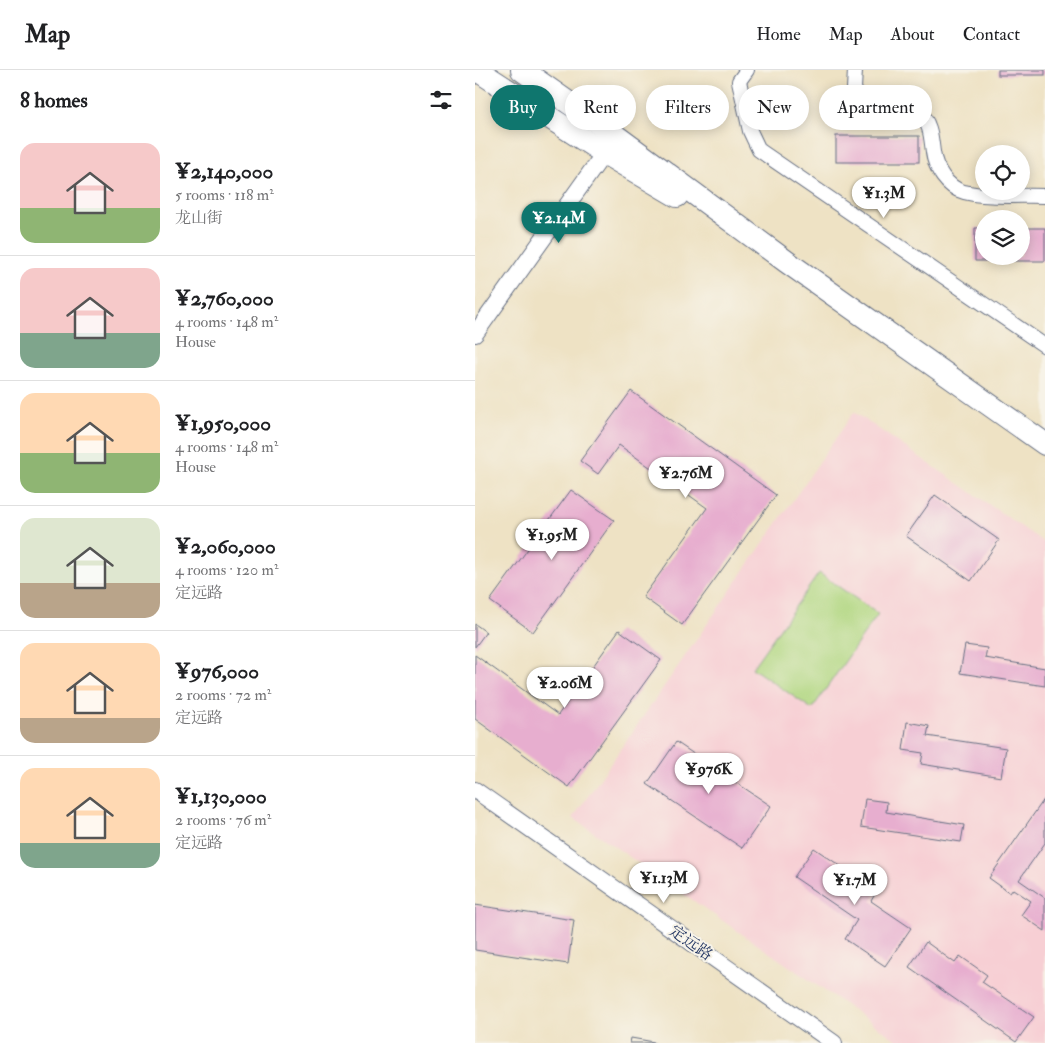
<!DOCTYPE html>
<html lang="en">
<head>
<meta charset="utf-8">
<style>
  body { margin:0; font-family:"IM FELL Double Pica","Noto Serif SC",serif; background:#f2f2f2; color:#202124; height:100vh; display:flex; flex-direction:column; font-size:19px; white-space:nowrap }
  * { box-sizing:border-box; margin:0 }
  p { font-size:16px; color:#757577 }
  .icon { flex:none; width:28px; height:28px; fill:none; stroke:currentColor; stroke-width:2; stroke-linecap:round; stroke-linejoin:round }
  .map { position:relative; flex:1; overflow:hidden }
  .sheet { display:flex; flex-direction:column; background:#fff; width:475px }
  .sheet>* { flex:none }
  .guide { position:absolute; left:15px; top:15px; width:475px; height:45px; display:flex; gap:10px }
  .fabs { position:absolute; left:500px; top:75px; display:grid; gap:10px }
  .fabs a { display:grid; place-items:center; width:55px; height:55px; border-radius:50%; background:#fff; box-shadow:0 2px 12px #0003; font-size:25px }
  .price { position:absolute; translate:-50% -42px; padding:0 11px; border-radius:18px; background:#fff; color:#222; font-size:16px; line-height:32px; filter:drop-shadow(0 1px 2px #0008) }
  .price::after { content:''; position:absolute; left:50%; top:30px; width:15px; height:11px; margin-left:-8px; background:inherit; clip-path:polygon(0 0,100% 0,50% 100%) }
  .price.active { background:#0f766e; color:#fff }
  ul { padding:0; list-style:none }
  li { display:flex; align-items:center; gap:15px; height:125px; padding:0 20px }
  li+li { border-top:1px solid #e0e0e0 }
  li span { display:grid; place-items:center; flex:none; width:140px; height:100px; border-radius:15px; color:#555 }
  li>.icon { margin-inline-start:auto }
  span .icon { width:60px; height:60px; fill:#fffc; stroke-width:1 }
  li b { font-size:21px }
  h2 { display:flex; justify-content:space-between; align-items:center; height:60px; padding:0 20px; font-size:21px }
  .pill { padding:0 18px; border-radius:22px; background:#fff; box-shadow:0 2px 12px #0003; font-size:18px; line-height:45px }
  .pill.active { background:#0f766e; color:#fff }
  header { display:flex; align-items:center; gap:30px; box-sizing:border-box; height:70px; padding:0 25px; background:#fff; border-bottom:1px solid #e0e0e0 }
  header strong { font-size:24px }
  nav { display:flex; gap:28px; margin-inline-start:auto; font-size:18px }
  main { display:flex; flex:1; min-height:0 }
  .map>svg:first-child { display:block }
</style>
</head>
<body>
<header>
<strong>Map</strong>
<nav><a>Home</a><a>Map</a><a>About</a><a>Contact</a></nav>
</header>
<main>
<section class="sheet">
<h2>8 homes<svg class="icon" aria-label="filters" viewBox="0 0 24 24"><path d="M4 7h16M4 17h16"/><circle cx="9" cy="7" r="2"/><circle cx="15" cy="17" r="2"/></svg></h2>
<ul>
<li><span style="background:linear-gradient(#f6c9c9 65%,#8fb573 0)"><svg class="icon" aria-label="home" viewBox="0 0 24 24"><path d="M3 11l9-7 9 7M6 9v11h12V9"/></svg></span><div><b>¥2,140,000</b><p>5 rooms · 118 m²</p><p>龙山街</p></div></li>
<li><span style="background:linear-gradient(#f6c9c9 65%,#7fa58c 0)"><svg class="icon" aria-label="home" viewBox="0 0 24 24"><path d="M3 11l9-7 9 7M6 9v11h12V9"/></svg></span><div><b>¥2,760,000</b><p>4 rooms · 148 m²</p><p>House</p></div></li>
<li><span style="background:linear-gradient(#ffd9b3 60%,#8fb573 0)"><svg class="icon" aria-label="home" viewBox="0 0 24 24"><path d="M3 11l9-7 9 7M6 9v11h12V9"/></svg></span><div><b>¥1,950,000</b><p>4 rooms · 148 m²</p><p>House</p></div></li>
<li><span style="background:linear-gradient(#dfe7d0 65%,#b9a48a 0)"><svg class="icon" aria-label="home" viewBox="0 0 24 24"><path d="M3 11l9-7 9 7M6 9v11h12V9"/></svg></span><div><b>¥2,060,000</b><p>4 rooms · 120 m²</p><p>定远路</p></div></li>
<li><span style="background:linear-gradient(#ffd9b3 75%,#b9a48a 0)"><svg class="icon" aria-label="home" viewBox="0 0 24 24"><path d="M3 11l9-7 9 7M6 9v11h12V9"/></svg></span><div><b>¥976,000</b><p>2 rooms · 72 m²</p><p>定远路</p></div></li>
<li><span style="background:linear-gradient(#ffd9b3 75%,#7fa58c 0)"><svg class="icon" aria-label="home" viewBox="0 0 24 24"><path d="M3 11l9-7 9 7M6 9v11h12V9"/></svg></span><div><b>¥1,130,000</b><p>2 rooms · 76 m²</p><p>定远路</p></div></li>
</ul>
</section>
<div class="map">
<svg width="570" height="973" viewBox="0 0 570 973">
  <rect width="100%" height="100%" fill="#f7f3e8"/>
  <filter id="ink" filterUnits="userSpaceOnUse"><feTurbulence type="fractalNoise" baseFrequency=".02" numOctaves="2"/><feDisplacementMap in="SourceGraphic" scale="10" xChannelSelector="R" yChannelSelector="G"/><feConvolveMatrix kernelMatrix="1 2 1 2 8 2 1 2 1" color-interpolation-filters="sRGB"/></filter>
  <filter id="wash" filterUnits="userSpaceOnUse"><feTurbulence type="fractalNoise" baseFrequency=".0096" numOctaves="4" result="noise"/><feDisplacementMap in="SourceGraphic" scale="20" xChannelSelector="R" yChannelSelector="G"/><feGaussianBlur stdDeviation="1.12" result="paint"/><feColorMatrix in="noise" values="0 0 0 0 0 0 0 0 0 0 0 0 0 0 0 0 0 1.4 0 .05"/><feComposite in="paint" operator="in"/></filter>
  <g filter="url(#wash)">
    <rect width="100%" height="100%" fill="#eee2c4"/>
    <!-- built -->
    <polygon fill="#f7cfd4" points="379,342 570,473 570,973 426,973 98,748"/>
    <!-- green -->
    <polygon fill="#b1d781" stroke="#668370" points="344,503 403,544 337,639 277,598"/>
    <g id="blocks">
      <!-- building -->
      <g fill="#e7aecf">
        <rect x="523" y="0" width="47" height="5"/>
        <rect x="361" y="66" width="83" height="26"/>
        <polygon points="500,158 509,158 509,186 546,186 546,158 570,158 570,191 500,191"/>
        <polygon points="156,321 301,425 207,555 168,527 232,438 144,375 123,404 105,391"/>
        <polygon points="96,420 139,450 58,562 15,531"/>
        <polygon points="460,425 524,470 496,511 431,466"/>
        <polygon points="0,554 11,562 0,577"/>
        <polygon points="144,560 186,590 94,717 0,649 0,585 83,645"/>
        <polygon points="490,575 512,578 510,588 570,598 570,616 485,603"/>
        <polygon points="432,652 454,656 452,666 531,678 526,707 446,694 448,683 428,680"/>
        <polygon points="201,672 296,736 267,778 172,714"/>
        <polygon points="570,728 570,773 544,810 570,828 570,861 546,845 556,831 538,819 535,823 514,808"/>
        <polygon points="390,729 412,732 411,742 489,755 486,772 386,757"/>
        <polygon points="339,778 402,821 396,831 436,858 410,896 370,869 382,850 319,807"/>
        <polygon points="0,835 99,850 93,894 0,880"/>
        <polygon points="451,872 480,893 485,886 512,905 507,912 559,947 541,972 434,897"/>
        <polygon points="156,968 179,972 179,973 155,973"/>
      </g>
    </g>
  </g>
  <g filter="url(#ink)">
    <use href="#blocks" fill-opacity="0" stroke="#656e82" stroke-width="1"/>
    <g fill="none" stroke-linecap="round" stroke-linejoin="round">
      <!-- minor casing -->
      <g stroke="#656e82" stroke-width="16">
        <g id="minor">
          <polyline points="272,0 264,11 275,61 284,80 570,276"/>
          <path d="M380,0L379,19L388,34C403,39 433,35 444,43C456,53 456,68 458,82C460,98 472,118 489,122C511,128 547,125 570,126"/>
        </g>
      </g>
      <!-- tertiary casing -->
      <g stroke="#656e82" stroke-width="18">
        <g id="tertiary">
          <polyline points="0,264 135,75"/>
          <polyline points="0,720 359,973"/>
        </g>
      </g>
      <!-- trunk casing -->
      <g stroke="#656e82" stroke-width="24">
        <g id="trunk">
          <polyline points="2,0 129,83 202,126"/>
          <polyline points="47,0 141,66 312,192 570,374"/>
        </g>
      </g>
      <!-- minor -->
      <use href="#minor" stroke="#fff" stroke-width="14"/>
      <!-- tertiary -->
      <use href="#tertiary" stroke="#fff" stroke-width="16"/>
      <!-- trunk -->
      <use href="#trunk" stroke="#fff" stroke-width="22"/>
    </g>
  </g>
  <g text-anchor="middle" dominant-baseline="central" stroke-width="4" stroke-linejoin="round" paint-order="stroke">
    <!-- street labels -->
    <g font-size="16" fill="#1b2f5e" stroke="#f7f3e8">
      <text transform="translate(216 873) rotate(35)">定远路</text>
    </g>
  </g>
</svg>
<div class="fabs">
<a><svg class="icon" aria-label="locate" viewBox="0 0 24 24"><circle cx="12" cy="12" r="6"/><path d="M12 2v4M12 18v4M2 12h4M18 12h4"/></svg></a>
<a><svg class="icon" aria-label="layers" viewBox="0 0 24 24"><path d="M12 4l9 5-9 5-9-5zM3 14l9 5 9-5"/></svg></a>
</div>
<b class="price" style="left:409px;top:149px">¥1.3M</b>
<b class="price active" style="left:84px;top:174px">¥2.14M</b>
<b class="price" style="left:211px;top:429px">¥2.76M</b>
<b class="price" style="left:77px;top:491px">¥1.95M</b>
<b class="price" style="left:90px;top:639px">¥2.06M</b>
<b class="price" style="left:234px;top:725px">¥976K</b>
<b class="price" style="left:189px;top:834px">¥1.13M</b>
<b class="price" style="left:380px;top:836px">¥1.7M</b>
<div class="guide">
<a class="pill active">Buy</a>
<a class="pill">Rent</a>
<a class="pill">Filters</a>
<a class="pill">New</a>
<a class="pill">Apartment</a>
</div>
</div>
</main>
</body>
</html>
